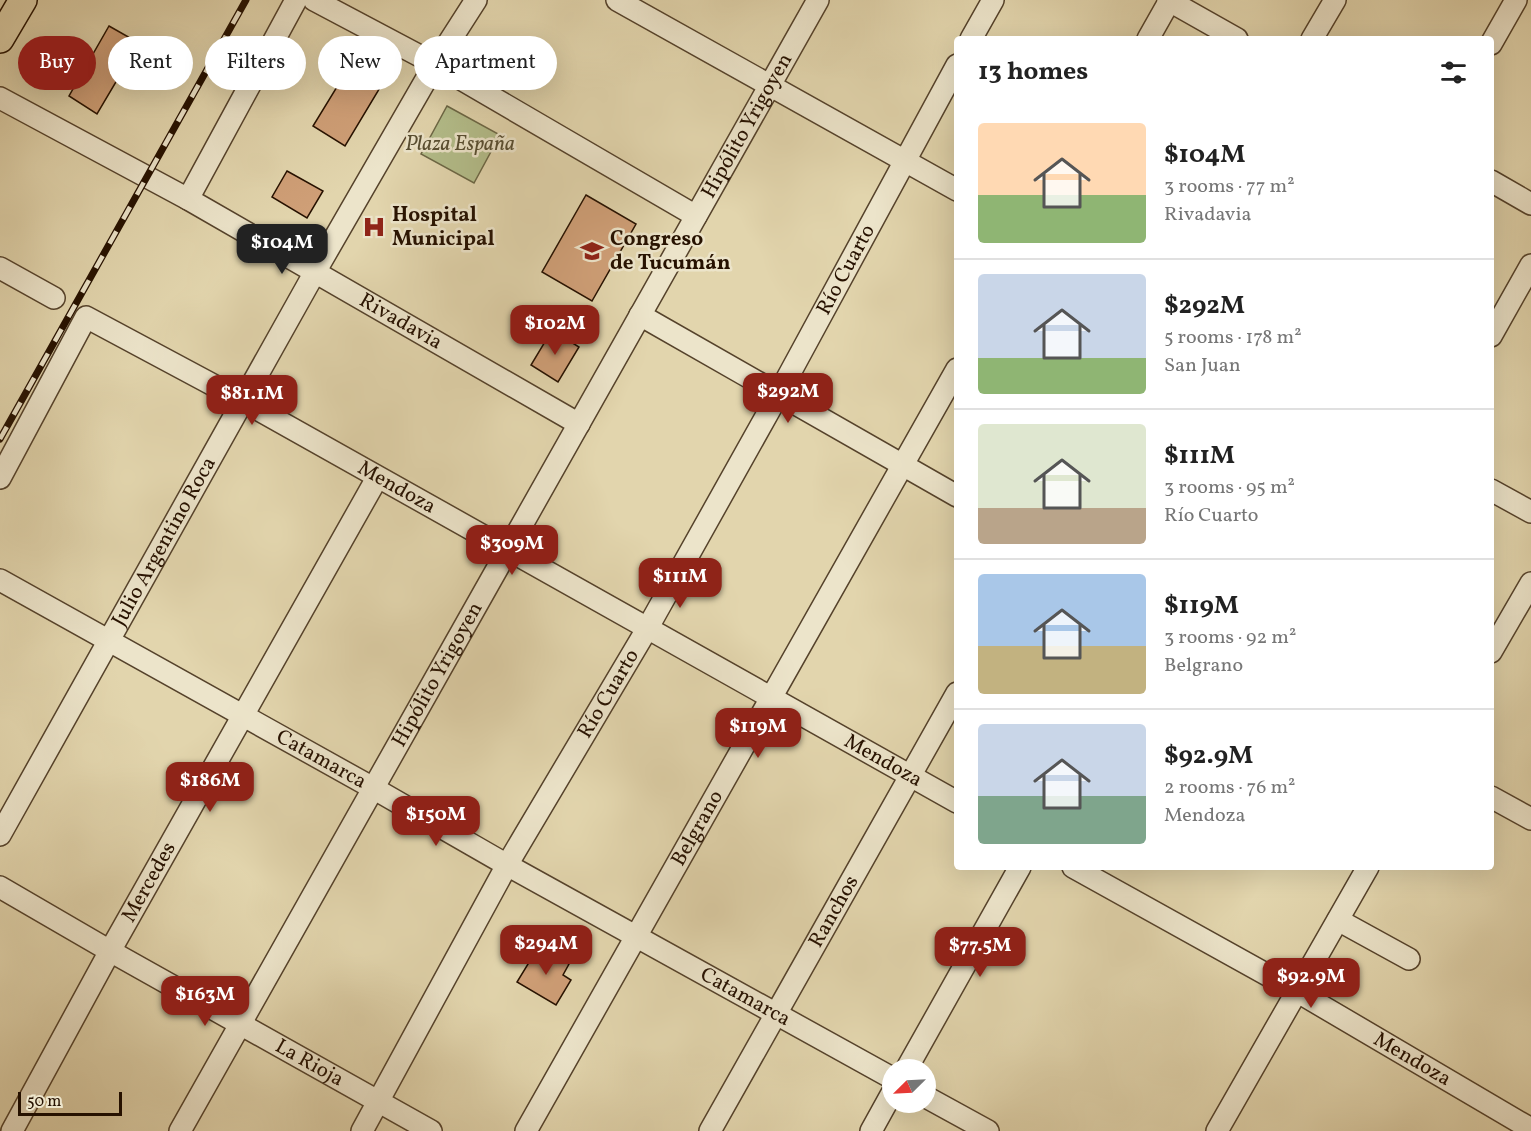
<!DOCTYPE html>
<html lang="en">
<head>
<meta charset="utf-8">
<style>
  body { margin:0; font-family:Vollkorn,serif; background:#f6f6f6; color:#222; height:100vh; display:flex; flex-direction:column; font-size:22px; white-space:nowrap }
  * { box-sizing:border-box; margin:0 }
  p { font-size:20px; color:#767676 }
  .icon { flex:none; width:33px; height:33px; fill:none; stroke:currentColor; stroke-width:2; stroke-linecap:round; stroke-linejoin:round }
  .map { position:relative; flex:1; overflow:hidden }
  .side { position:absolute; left:954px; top:36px; width:540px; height:834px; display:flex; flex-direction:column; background:#fff; border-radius:6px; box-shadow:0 6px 24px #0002 }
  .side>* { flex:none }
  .guide { position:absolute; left:18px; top:36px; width:570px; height:54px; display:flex; gap:12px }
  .needle { width:39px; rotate:246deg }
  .fabs { position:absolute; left:882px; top:1059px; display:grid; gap:12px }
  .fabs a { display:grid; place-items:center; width:54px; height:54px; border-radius:50%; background:#fff; box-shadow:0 6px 24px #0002; font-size:30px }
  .scale { position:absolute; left:18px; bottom:15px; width:104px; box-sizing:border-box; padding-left:6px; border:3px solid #261100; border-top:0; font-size:16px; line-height:21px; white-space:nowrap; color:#261100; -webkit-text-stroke:4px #ece4ca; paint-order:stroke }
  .price { position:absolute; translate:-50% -51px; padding:0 14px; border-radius:12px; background:#8f2418; color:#fff; font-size:20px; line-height:39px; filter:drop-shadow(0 2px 3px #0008) }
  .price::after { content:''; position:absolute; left:50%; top:36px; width:18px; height:14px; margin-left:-9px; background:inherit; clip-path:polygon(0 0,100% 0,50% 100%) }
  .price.on { background:#222; color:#fff }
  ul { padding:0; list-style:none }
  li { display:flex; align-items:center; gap:18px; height:150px; padding:0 24px }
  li+li { border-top:2px solid #e0e0e0 }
  li span { display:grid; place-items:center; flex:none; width:168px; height:120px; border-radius:6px; color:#555 }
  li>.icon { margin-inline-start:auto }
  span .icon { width:72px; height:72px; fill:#fffc; stroke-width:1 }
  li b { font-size:26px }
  h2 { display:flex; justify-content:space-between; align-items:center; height:72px; padding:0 24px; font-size:26px }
  .tag { padding:0 21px; border-radius:27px; background:#fff; box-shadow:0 6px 24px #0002; font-size:21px; line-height:54px }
  .tag.on { background:#8f2418; color:#fff }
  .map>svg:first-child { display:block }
</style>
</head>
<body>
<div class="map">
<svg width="1531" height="1131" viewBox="0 0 1531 1131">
  <rect width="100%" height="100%" fill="#e2d5ad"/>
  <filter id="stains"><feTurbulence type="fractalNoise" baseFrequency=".00333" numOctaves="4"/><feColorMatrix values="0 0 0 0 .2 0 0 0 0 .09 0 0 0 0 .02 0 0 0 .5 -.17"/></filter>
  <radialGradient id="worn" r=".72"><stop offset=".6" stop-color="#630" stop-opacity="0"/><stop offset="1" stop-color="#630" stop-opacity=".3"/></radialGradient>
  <!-- green -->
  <polygon fill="#b3bd8a" stroke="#6c6745" stroke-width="1.5" points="447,106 500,135 474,183 421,154"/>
  <!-- building -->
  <g fill="#cf9f77" stroke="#261100" stroke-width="1.5">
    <polygon points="109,26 139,43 97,114 69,96"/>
    <polygon points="365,41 396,61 345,146 313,126"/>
    <polygon points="287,171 323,191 307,218 272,197"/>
    <polygon points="586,195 636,224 592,301 542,272"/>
    <polygon points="552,330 579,347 558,382 531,365"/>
    <polygon points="539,946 569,964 563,975 571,980 556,1005 517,982"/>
  </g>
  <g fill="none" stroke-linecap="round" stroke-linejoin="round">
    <!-- minor casing -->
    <g stroke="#55422b" stroke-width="24">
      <g id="minor">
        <polyline points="314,0 435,64 696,216"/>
        <polyline points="617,0 957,190"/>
        <polyline points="1168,0 1237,39"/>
        <polyline points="971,39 993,0"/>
        <polyline points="1148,39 1170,0"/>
        <polyline points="1312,39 1335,0"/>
        <polyline points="1491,44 1516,0"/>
        <path id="s1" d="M0,98L188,199L579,424"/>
        <polyline points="1491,181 1531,204"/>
        <polyline points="188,199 296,0"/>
        <polyline points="0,268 54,298"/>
        <polyline points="640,315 957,496"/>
        <polyline points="1491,336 1531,265"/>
        <path id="s2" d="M0,478L86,317L243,401L957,802"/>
        <polyline points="1491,490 1531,512"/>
        <path id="s3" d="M0,580L373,788L507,865L892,1078"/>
        <polyline points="1491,652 1531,583"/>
        <polyline points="1491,797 1531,819"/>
        <path id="s4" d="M0,835L315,272L435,64L476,0"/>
        <path id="s5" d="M1073,867L1298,992L1531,1129"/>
        <path id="s6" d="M0,887L110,951L431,1131"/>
        <polyline points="1338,920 1409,959"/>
        <polyline points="906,1070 1020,867"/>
        <polyline points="926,1097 988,1131"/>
        <path id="s7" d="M12,1131L110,951L377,478"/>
        <path id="s8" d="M180,1131L818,0"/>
        <path id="s9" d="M362,1131L507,865L647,629L778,395L957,65"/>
        <path id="s10" d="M526,1131L957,369"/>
        <path id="s11" d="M710,1131L957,693"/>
        <polyline points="871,1131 892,1093"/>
        <polyline points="1217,1131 1368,867"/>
      </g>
    </g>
    <!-- major casing -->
    <g stroke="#261100" stroke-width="30">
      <polyline id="major" points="0,39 23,0"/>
    </g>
    <!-- minor -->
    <use href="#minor" stroke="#ece4ca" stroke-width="21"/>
    <!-- major -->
    <use href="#major" stroke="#e2d5ad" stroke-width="27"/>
    <!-- rail casing -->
    <g stroke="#261100" stroke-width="7">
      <polyline id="rail" points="0,439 246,0"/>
    </g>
    <!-- rail -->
    <use href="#rail" stroke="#ece4ca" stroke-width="4.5" stroke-dasharray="14" stroke-linecap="butt"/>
  </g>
  <!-- icons -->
  <defs>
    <g id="hospital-bare" transform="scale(1.8)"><path d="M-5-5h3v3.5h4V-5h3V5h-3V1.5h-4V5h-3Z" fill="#8f2418" stroke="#ece4ca" stroke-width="2.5" paint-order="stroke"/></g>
    <g id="school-bare" transform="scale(1.8)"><path d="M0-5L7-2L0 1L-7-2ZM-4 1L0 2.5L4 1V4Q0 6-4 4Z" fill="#8f2418" stroke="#ece4ca" stroke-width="2.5" paint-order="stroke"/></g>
  </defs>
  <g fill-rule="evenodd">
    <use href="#hospital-bare" x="374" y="227"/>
    <use href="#school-bare" x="592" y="251"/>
  </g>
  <g text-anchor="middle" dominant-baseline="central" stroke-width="5" stroke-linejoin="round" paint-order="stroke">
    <!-- street labels -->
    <g font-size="21" fill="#261100" stroke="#ece4ca">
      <text stroke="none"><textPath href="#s8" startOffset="1154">Hipólito Yrigoyen</textPath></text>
      <text stroke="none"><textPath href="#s9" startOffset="988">Río Cuarto</textPath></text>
      <text stroke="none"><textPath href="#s1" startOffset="459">Rivadavia</textPath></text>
      <text stroke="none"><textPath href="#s2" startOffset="537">Mendoza</textPath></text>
      <text stroke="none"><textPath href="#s4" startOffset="336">Julio Argentino Roca</textPath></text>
      <text stroke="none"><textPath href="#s8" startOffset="524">Hipólito Yrigoyen</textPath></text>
      <text stroke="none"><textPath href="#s9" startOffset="502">Río Cuarto</textPath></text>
      <text stroke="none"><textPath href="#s3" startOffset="368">Catamarca</textPath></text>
      <text stroke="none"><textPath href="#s2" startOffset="1095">Mendoza</textPath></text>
      <text stroke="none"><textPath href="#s10" startOffset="348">Belgrano</textPath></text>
      <text stroke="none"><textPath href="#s7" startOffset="284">Mercedes</textPath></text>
      <text stroke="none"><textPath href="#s11" startOffset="252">Ranchos</textPath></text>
      <text stroke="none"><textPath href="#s3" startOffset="854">Catamarca</textPath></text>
      <text stroke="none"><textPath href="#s5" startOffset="390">Mendoza</textPath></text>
      <text stroke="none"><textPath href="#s6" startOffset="356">La Rioja</textPath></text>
    </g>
    <!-- park labels -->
    <g font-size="21" font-style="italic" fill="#574d30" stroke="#ece4ca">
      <text x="460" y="144">Plaza España</text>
    </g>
    <!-- poi labels -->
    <g font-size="21" font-weight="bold" fill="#261100" stroke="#ece4ca" text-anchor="start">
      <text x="392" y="215">Hospital<tspan x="392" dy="24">Municipal</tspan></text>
      <text x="610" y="239">Congreso<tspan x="610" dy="24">de Tucumán</tspan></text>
    </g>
  </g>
  <rect width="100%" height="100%" filter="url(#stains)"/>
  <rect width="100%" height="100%" fill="url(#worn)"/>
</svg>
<div class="fabs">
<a><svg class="needle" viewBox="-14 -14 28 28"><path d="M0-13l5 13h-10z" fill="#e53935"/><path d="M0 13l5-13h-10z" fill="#767676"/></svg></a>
</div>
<div class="scale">50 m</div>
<b class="price on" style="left:282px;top:275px">$104M</b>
<b class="price" style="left:555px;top:356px">$102M</b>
<b class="price" style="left:788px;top:424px">$292M</b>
<b class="price" style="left:252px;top:426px">$81.1M</b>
<b class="price" style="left:512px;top:576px">$309M</b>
<b class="price" style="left:680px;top:609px">$111M</b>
<b class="price" style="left:758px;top:759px">$119M</b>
<b class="price" style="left:210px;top:813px">$186M</b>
<b class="price" style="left:436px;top:847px">$150M</b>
<b class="price" style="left:546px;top:976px">$294M</b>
<b class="price" style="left:980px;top:978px">$77.5M</b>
<b class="price" style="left:1311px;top:1009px">$92.9M</b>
<b class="price" style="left:205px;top:1027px">$163M</b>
<div class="guide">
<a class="tag on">Buy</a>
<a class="tag">Rent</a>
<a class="tag">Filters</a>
<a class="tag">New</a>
<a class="tag">Apartment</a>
</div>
<section class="side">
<h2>13 homes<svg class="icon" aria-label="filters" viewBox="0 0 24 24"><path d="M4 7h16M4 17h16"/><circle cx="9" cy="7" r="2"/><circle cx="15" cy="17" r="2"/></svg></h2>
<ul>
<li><span style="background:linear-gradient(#ffd9b3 60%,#8fb573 0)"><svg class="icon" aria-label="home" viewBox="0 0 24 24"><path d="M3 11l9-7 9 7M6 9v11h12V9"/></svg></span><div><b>$104M</b><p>3 rooms · 77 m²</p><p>Rivadavia</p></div></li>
<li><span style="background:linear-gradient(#c9d6e8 70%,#8fb573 0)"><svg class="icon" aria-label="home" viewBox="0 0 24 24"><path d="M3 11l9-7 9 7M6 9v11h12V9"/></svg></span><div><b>$292M</b><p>5 rooms · 178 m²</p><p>San Juan</p></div></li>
<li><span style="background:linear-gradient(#dfe7d0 70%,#b9a48a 0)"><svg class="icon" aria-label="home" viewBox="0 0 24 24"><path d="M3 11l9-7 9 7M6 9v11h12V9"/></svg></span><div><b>$111M</b><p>3 rooms · 95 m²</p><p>Río Cuarto</p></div></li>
<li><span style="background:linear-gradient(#a9c7e8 60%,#c2b280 0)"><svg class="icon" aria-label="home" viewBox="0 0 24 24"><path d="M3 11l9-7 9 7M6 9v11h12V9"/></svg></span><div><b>$119M</b><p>3 rooms · 92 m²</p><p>Belgrano</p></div></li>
<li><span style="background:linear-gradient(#c9d6e8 60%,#7fa58c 0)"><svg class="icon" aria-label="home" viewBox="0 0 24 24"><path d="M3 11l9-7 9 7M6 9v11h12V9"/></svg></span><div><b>$92.9M</b><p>2 rooms · 76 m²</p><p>Mendoza</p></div></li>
</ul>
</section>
</div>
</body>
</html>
